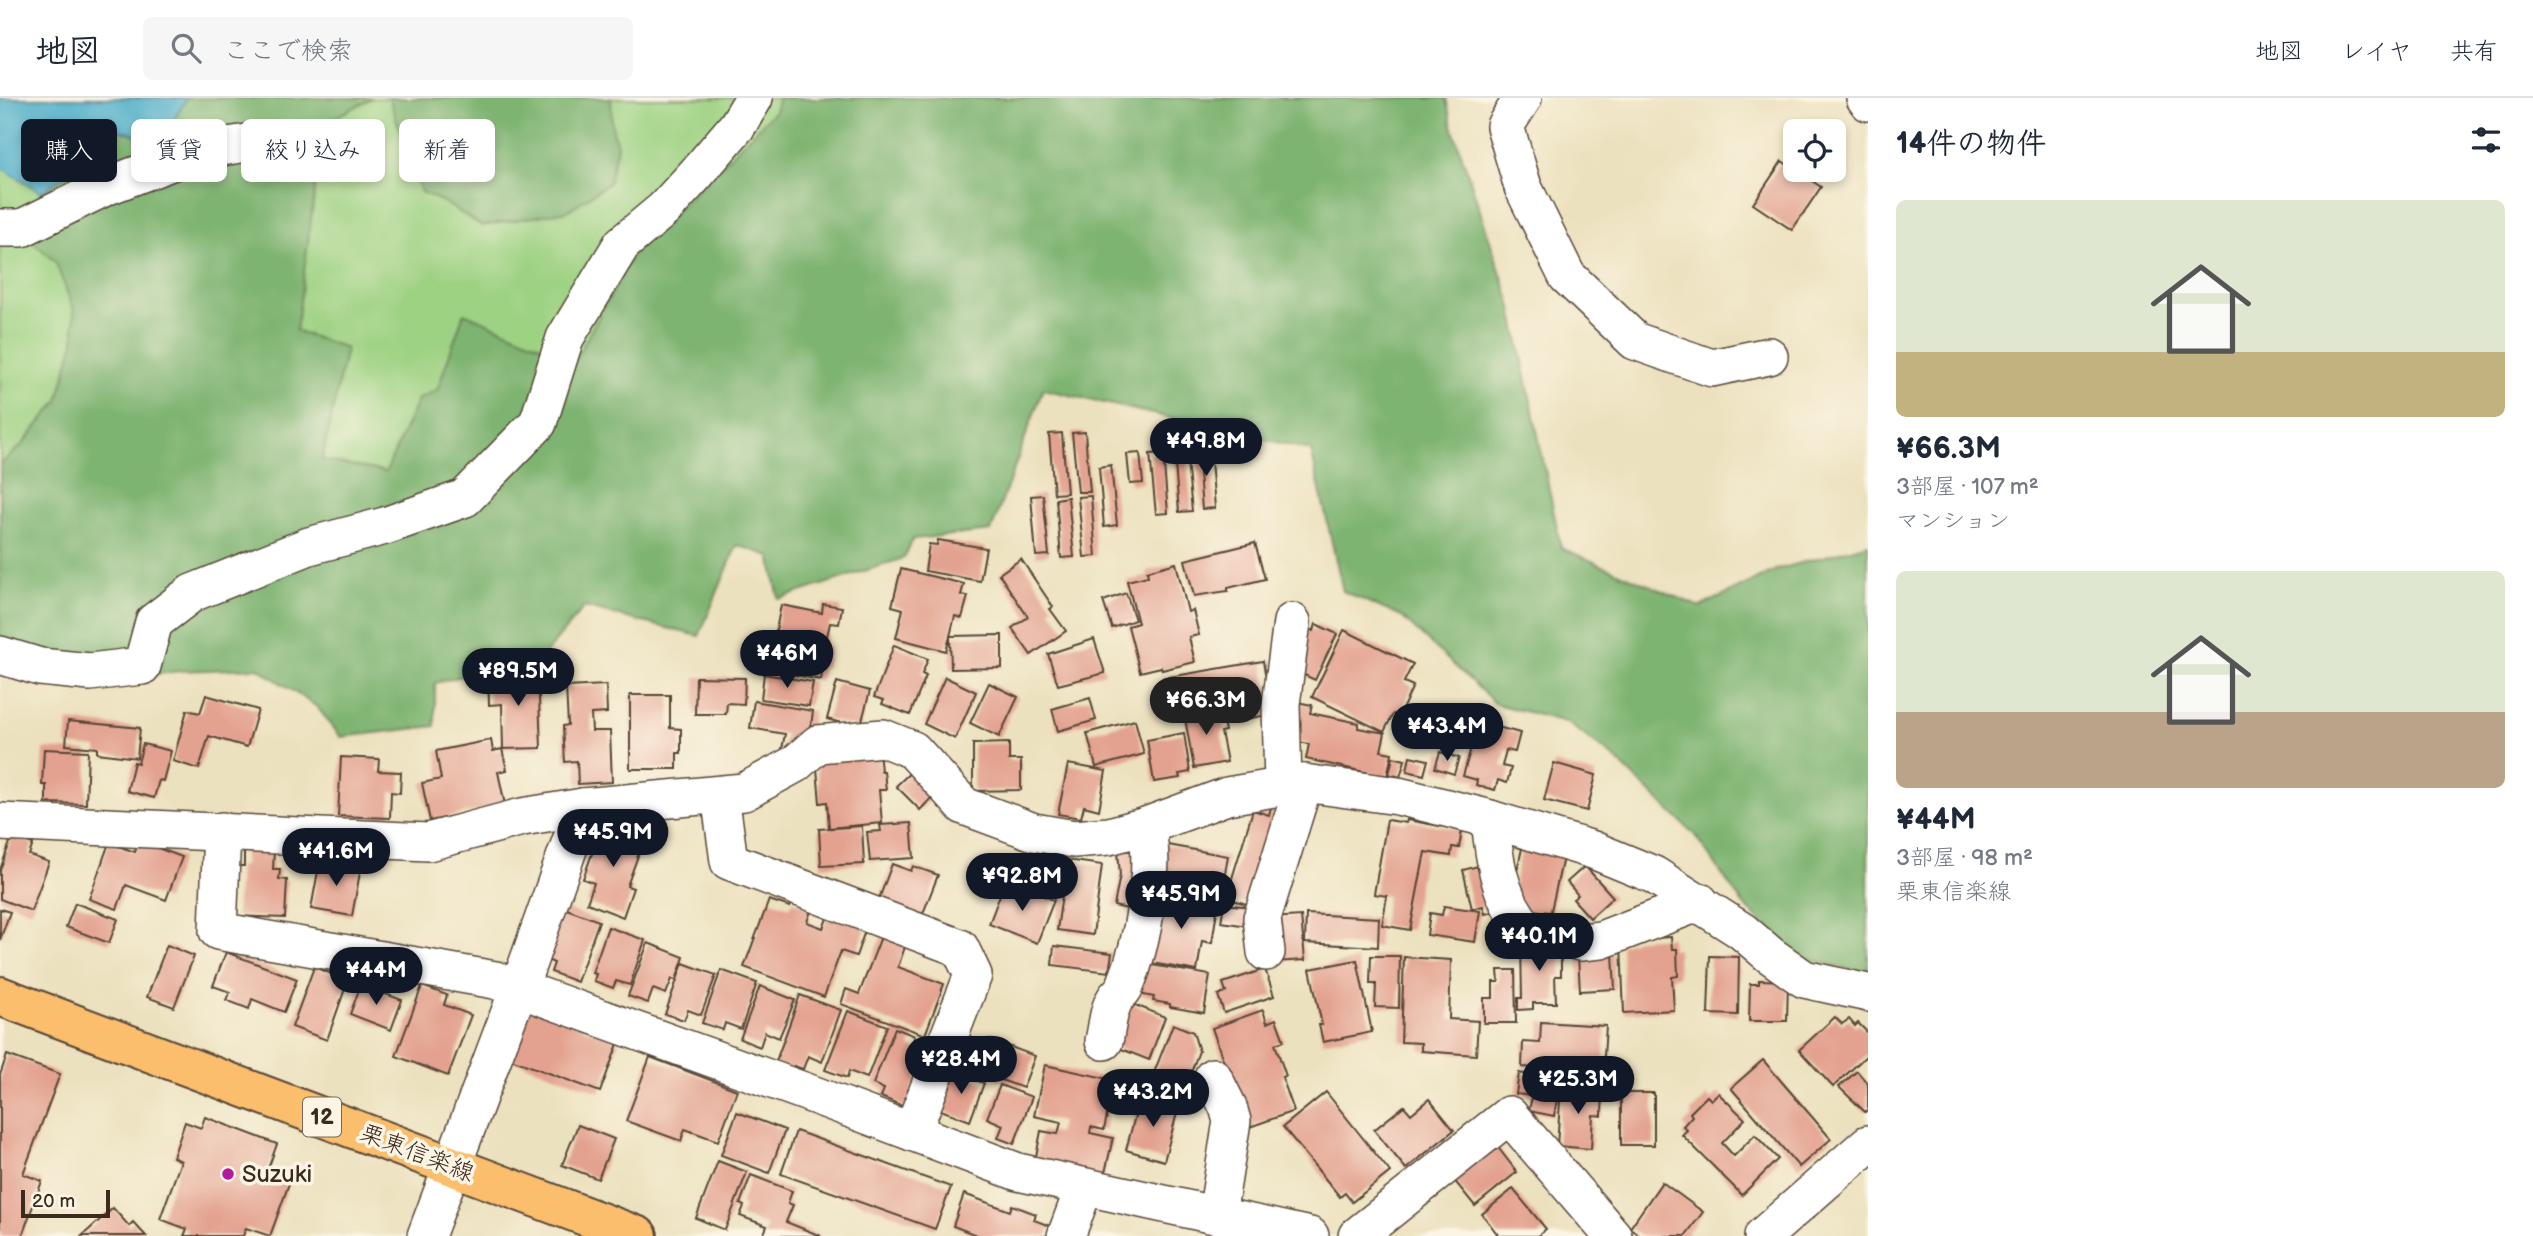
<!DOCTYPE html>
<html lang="ja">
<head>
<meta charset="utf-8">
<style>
  body { margin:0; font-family:"Balsamiq Sans","Klee One",sans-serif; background:#f6f6f7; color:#1f2937; height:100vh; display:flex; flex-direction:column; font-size:26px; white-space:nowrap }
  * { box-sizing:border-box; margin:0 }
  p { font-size:23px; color:#747a83 }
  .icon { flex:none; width:38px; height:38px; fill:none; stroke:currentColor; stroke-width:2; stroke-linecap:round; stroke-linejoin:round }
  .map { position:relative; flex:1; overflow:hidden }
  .details { display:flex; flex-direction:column; background:#fff; width:665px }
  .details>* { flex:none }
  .banner { position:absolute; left:21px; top:21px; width:665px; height:63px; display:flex; gap:14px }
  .fabs { position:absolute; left:1783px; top:21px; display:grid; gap:14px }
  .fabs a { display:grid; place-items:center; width:63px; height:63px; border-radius:10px; background:#fff; box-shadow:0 4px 10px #0003; font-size:35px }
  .scale { position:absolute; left:21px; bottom:18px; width:89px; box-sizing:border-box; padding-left:7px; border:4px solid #3b2a1e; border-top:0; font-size:19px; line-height:24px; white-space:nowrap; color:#3b2a1e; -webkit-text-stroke:5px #fcf5e5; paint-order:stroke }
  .price { position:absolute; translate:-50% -60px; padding:0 16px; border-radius:24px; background:#111827; color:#fff; font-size:23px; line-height:46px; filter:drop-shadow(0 2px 4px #0008) }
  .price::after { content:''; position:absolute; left:50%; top:42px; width:21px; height:16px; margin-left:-10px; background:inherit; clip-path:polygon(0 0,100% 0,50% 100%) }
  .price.current { background:#222; color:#fff }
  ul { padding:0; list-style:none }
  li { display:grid; align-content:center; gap:14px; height:371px; padding:0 28px }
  li span { display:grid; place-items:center; height:217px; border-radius:10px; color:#555 }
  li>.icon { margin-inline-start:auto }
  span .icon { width:126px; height:126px; fill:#fffc; stroke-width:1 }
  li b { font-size:30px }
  h2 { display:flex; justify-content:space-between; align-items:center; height:84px; padding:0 28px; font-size:30px }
  .pill { padding:0 24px; border-radius:10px; background:#fff; box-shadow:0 4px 10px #0003; font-size:24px; line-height:63px }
  .pill.current { background:#111827; color:#fff }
  header { display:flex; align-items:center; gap:42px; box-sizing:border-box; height:98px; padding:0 35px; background:#fff; border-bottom:2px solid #e0e1e3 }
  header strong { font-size:33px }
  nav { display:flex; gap:38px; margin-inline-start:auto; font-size:24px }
  .search { width:490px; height:63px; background:#f6f6f7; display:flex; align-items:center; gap:18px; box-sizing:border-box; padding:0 24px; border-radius:10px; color:#747a83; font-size:26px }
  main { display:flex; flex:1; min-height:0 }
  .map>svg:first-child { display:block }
</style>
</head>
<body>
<header>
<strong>地図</strong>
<div class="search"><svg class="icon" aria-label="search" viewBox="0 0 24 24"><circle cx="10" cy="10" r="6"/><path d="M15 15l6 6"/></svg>ここで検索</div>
<nav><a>地図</a><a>レイヤ</a><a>共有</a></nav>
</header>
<main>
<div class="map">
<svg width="1868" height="1138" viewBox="0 0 1868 1138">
  <rect width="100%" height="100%" fill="#fcf5e5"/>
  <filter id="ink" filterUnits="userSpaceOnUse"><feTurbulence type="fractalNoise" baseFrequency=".0143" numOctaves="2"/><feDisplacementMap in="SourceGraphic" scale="14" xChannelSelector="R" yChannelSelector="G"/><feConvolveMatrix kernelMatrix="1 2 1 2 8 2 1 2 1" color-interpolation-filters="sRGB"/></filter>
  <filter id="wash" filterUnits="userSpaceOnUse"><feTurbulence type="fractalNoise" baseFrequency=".00686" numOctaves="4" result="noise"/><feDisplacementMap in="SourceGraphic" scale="28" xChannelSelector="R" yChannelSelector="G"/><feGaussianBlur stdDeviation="1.57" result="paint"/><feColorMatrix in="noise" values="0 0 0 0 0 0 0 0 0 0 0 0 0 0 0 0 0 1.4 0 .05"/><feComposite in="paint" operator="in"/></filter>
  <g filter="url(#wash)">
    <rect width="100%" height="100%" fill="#ece1be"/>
    <!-- green -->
    <polygon fill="#9ed283" stroke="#6c7e50" stroke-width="2" points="0,0 779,0 775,13 556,319 0,567"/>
    <!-- forest -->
    <g fill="#7eb471" stroke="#5c6f48" stroke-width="2">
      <polygon points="187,0 372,0 324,25 296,233 346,250 322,362 386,374 418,301 437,292 464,215 575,262 633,156 775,13 779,0 1446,0 1452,28 1511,206 1561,450 1700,509 1776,472 1868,446 1868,876 1796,858 1743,806 1694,736 1610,656 1566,624 1496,606 1402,519 1343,493 1311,352 1043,291 991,433 913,441 904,460 779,501 770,458 737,447 699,538 584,509 544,557 435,585 435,628 341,639 317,609 258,570 180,573 103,583 0,567 0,367 22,347 58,303 74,243 74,212 55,163 24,136 41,94 69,75 72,44 97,27 134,36 157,50"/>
      <polygon points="389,0 611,0 612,28 617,48 609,85 567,113 482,128 443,104 421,94"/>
    </g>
    <!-- water -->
    <polygon fill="#4baeca" stroke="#436c74" stroke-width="2" points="0,0 187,0 157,50 134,36 97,27 72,44 69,75 41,94 0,69"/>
    <g id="blocks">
      <!-- building -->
      <g fill="#e3a28f">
        <polygon points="1782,63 1821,89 1792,132 1753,106"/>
        <polygon points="1085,334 1090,394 1078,394 1072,335"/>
        <polygon points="1062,335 1067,395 1054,396 1049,336"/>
        <polygon points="1210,350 1215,410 1202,411 1197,351"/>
        <polygon points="1186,353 1192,413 1179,414 1174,354"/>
        <polygon points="1140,355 1143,385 1130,386 1127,356"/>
        <polygon points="1163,355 1168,415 1156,416 1150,356"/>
        <polygon points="1111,367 1117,427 1104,429 1099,369"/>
        <polygon points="1043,397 1049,457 1036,458 1031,398"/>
        <polygon points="1091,398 1096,458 1084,459 1078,399"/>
        <polygon points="1068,399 1074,459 1061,460 1056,401"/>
        <polygon points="938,442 986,450 980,483 925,473 929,446 937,447"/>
        <polygon points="1255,445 1265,481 1228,490 1228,493 1194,498 1185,462"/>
        <polygon points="1021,461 1053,509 1050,511 1066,533 1031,557 1012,530 1028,519 999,476"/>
        <polygon points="1176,465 1188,514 1193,512 1199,537 1189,539 1195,564 1162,572 1161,569 1140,574 1128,528 1138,525 1127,483 1148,478 1147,473"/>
        <polygon points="901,471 964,486 961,497 968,498 962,520 955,518 950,538 1002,537 1002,570 951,571 950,539 946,553 896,540 903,511 892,508"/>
        <polygon points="1126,495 1135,522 1112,530 1103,503"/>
        <polygon points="823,506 842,509 839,526 830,525 825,547 830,548 826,570 823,569 821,582 758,570 765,535 775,537 781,507 822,515"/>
        <polygon points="1316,526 1337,536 1315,582 1289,570 1308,530 1314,533"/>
        <polygon points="1344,532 1413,566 1404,584 1413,588 1399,618 1393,616 1384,634 1312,599"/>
        <polygon points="1094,541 1105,575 1058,587 1048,556"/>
        <polygon points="894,547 928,561 922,576 926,578 910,617 882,606 884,602 874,599"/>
        <polygon points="1263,563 1272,616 1246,621 1245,615 1230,618 1228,605 1169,615 1163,580"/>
        <polygon points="538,574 541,650 503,651 502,606 489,607 488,576"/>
        <polygon points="764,576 813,584 809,608 761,601"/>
        <polygon points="696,579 745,580 744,606 727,605 726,616 695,616"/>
        <polygon points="945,579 976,594 955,641 924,626"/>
        <polygon points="837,584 870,593 860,630 827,621"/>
        <polygon points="989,585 1018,599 999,639 970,625"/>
        <polygon points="606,587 607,615 591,616 592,633 610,633 612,684 578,686 577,663 565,664 563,628 568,627 566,589"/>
        <polygon points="206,597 258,612 247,649 209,638 199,671 173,663 187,612 200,615"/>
        <polygon points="630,597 670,597 670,630 681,631 681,655 677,655 677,671 630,671"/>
        <polygon points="1090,600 1096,622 1058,633 1052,611"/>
        <polygon points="754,603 813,613 810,636 802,635 798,654 782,651 785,636 750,630"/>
        <polygon points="1297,604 1312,607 1310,615 1359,625 1358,630 1385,635 1381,653 1392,655 1387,679 1306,661 1309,646 1289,642"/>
        <polygon points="1220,609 1225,633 1221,634 1227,664 1194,670 1184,615"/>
        <polygon points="1443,617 1464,624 1459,639 1438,632"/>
        <polygon points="1135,622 1144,656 1096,669 1087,635"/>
        <polygon points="68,623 140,630 137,660 97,655 97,650 66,647"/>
        <polygon points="1490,627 1520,635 1515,654 1506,652 1502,668 1511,670 1507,685 1498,682 1495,692 1476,687 1477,682 1463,678 1476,632 1489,635"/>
        <polygon points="1184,635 1190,674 1179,676 1180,680 1154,684 1147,642"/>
        <polygon points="491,642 493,653 502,651 507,672 498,674 505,707 430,723 422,685 441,681 436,653"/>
        <polygon points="1009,645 1009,662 1021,662 1021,692 973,693 973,646"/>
        <polygon points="143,646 171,653 163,683 159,682 154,700 127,693 134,664 138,665"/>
        <polygon points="44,651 88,653 86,706 46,705 46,687 42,687"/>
        <polygon points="879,653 881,673 884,673 886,692 879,692 882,725 829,730 827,704 820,705 816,659"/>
        <polygon points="1440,654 1459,660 1454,676 1435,670"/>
        <polygon points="1410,658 1428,662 1424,677 1407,673"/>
        <polygon points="341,659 379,661 378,673 401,674 400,695 391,694 390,720 338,718"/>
        <polygon points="1393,659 1405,662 1400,679 1389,676"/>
        <polygon points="1554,665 1596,677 1587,713 1544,702"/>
        <polygon points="1068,666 1106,673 1099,712 1084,708 1081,720 1058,716"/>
        <polygon points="915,670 938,693 920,712 896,688"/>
        <polygon points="1272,705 1290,711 1260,810 1226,800 1253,712 1269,717"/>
        <polygon points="1387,722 1406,725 1407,722 1462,732 1459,750 1452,749 1451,758 1425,754 1410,832 1382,827 1387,798 1374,796"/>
        <polygon points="603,725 644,741 627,788 633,790 623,819 587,805 594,785 583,781"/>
        <polygon points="911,725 914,760 870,763 867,734 881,733 880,727"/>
        <polygon points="862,728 864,766 821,768 819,731"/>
        <polygon points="12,739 33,746 29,757 49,764 31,813 0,801 0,772"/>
        <polygon points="139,743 182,759 166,802 126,787 117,811 89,801 109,745 135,754"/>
        <polygon points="1162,746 1228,758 1220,803 1154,791"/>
        <polygon points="1523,746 1564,755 1550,817 1520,810 1512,795"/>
        <polygon points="244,752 274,753 273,771 280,771 279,781 287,782 285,820 236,818 239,768 244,768"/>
        <polygon points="1118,753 1144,753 1141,814 1114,808 1120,777"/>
        <polygon points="320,762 361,769 352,818 311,811"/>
        <polygon points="1067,762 1102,767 1093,837 1057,832"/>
        <polygon points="1490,765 1501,812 1485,816 1483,808 1472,811 1463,772"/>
        <polygon points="892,766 911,773 913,768 938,777 922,818 879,801"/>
        <polygon points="1585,768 1613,799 1590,820 1573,801 1578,797 1567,784"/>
        <polygon points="1003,789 1018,795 1021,789 1054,802 1037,845 989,826"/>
        <polygon points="1158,795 1218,806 1212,845 1202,843 1197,873 1146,864"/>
        <polygon points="769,802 790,809 793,803 812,810 807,824 823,830 829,816 866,830 856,858 841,853 824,899 744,869"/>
        <polygon points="75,805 118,821 109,845 66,829"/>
        <polygon points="1224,806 1251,809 1248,828 1221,824"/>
        <polygon points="1444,808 1480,813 1475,844 1427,837 1430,815 1442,817"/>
        <polygon points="564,810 599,823 577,884 551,874 554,865 545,861"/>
        <polygon points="0,811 10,814 0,842"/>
        <polygon points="1306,816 1379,820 1378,849 1305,845"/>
        <polygon points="1301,818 1305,862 1274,864 1271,820"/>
        <polygon points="608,829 645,842 630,887 616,883 613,890 594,883 596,876 592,875"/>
        <polygon points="882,836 906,846 898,869 944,886 925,937 841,906 846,891 859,896"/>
        <polygon points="1671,839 1672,851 1677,851 1678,878 1672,879 1674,912 1624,915 1621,847 1637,841"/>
        <polygon points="1521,844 1561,844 1561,878 1555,878 1556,905 1533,905 1533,911 1518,912 1518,900 1522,900"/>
        <polygon points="648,845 684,859 676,882 672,881 666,896 653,891 648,905 628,898"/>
        <polygon points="167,847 194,858 174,909 147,899"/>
        <polygon points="1054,848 1112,855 1109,874 1052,867"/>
        <polygon points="226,854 297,881 284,914 252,901 249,911 226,902 230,894 213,888"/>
        <polygon points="1613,856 1615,891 1580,893 1578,858"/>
        <polygon points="1371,858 1400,858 1399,910 1375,909 1376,886 1370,886"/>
        <polygon points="1710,858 1739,859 1738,917 1708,916"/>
        <polygon points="1404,859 1451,862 1449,921 1478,923 1476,957 1421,953 1421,945 1401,944"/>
        <polygon points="1357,862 1372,934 1323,944 1319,927 1322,927 1310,871"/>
        <polygon points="683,865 716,877 701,917 688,912 684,922 665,916"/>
        <polygon points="1140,865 1210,877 1204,915 1170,909 1170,906 1153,903 1154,899 1134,895"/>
        <polygon points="314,869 348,882 327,942 292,929"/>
        <polygon points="1265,871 1274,898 1224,915 1218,897 1226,894 1223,885"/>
        <polygon points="721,872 757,885 741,931 725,925 723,932 702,925"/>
        <polygon points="1498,872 1515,872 1516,925 1484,925 1484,900 1493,900 1493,884 1499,884"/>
        <polygon points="1759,882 1788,883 1787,923 1749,923 1750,886 1759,886"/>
        <polygon points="361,887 402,902 391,932 350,916"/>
        <polygon points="422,888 447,897 444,907 471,917 448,978 396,958"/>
        <polygon points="760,888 795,902 779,940 765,934 760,949 740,941"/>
        <polygon points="800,897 841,912 822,964 808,958 803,971 794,968 793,973 775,966"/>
        <polygon points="1128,904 1165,919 1149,962 1111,947"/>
        <polygon points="527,909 619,943 600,994 508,960"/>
        <polygon points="1263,912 1267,925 1276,921 1284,943 1275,946 1286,978 1282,979 1294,1013 1247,1030 1212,930"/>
        <polygon points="848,913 887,928 867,980 849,973 847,980 825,972"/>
        <polygon points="1835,919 1842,926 1849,921 1855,928 1858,925 1868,935 1868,956 1833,989 1799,952"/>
        <polygon points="1541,924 1606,928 1603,974 1522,969 1523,944 1540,945"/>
        <polygon points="1173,926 1193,934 1199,953 1184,993 1152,980"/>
        <polygon points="895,930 915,938 910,949 926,955 905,1009 881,999 884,991 873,986"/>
        <polygon points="989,941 1035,958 1023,990 968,970 976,949 985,952"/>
        <polygon points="7,957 60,976 23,1076 42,1083 22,1138 0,1138 0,977"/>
        <polygon points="650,959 737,992 718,1043 685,1031 681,1043 626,1023"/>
        <polygon points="1763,962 1831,1041 1799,1069 1731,990"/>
        <polygon points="1045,967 1114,982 1104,1032 1091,1029 1090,1035 1113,1040 1104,1079 1035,1064 1041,1033 1058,1036 1061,1024 1034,1018"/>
        <polygon points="1857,973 1868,986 1868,1011 1865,1014 1839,989"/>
        <polygon points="952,974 984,985 970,1023 938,1011"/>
        <polygon points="1519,975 1560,983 1554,1018 1529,1013 1532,998 1516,996"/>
        <polygon points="1000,987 1032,999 1014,1046 998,1040 1003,1027 987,1020"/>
        <polygon points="1561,989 1603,991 1602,1018 1593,1017 1591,1051 1557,1048"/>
        <polygon points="1326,994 1390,1074 1352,1104 1345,1095 1340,1099 1283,1029"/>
        <rect x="1621" y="995" width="33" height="52"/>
        <polygon points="1718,995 1745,1021 1722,1045 1734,1058 1755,1037 1778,1061 1742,1097 1682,1037 1687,1032 1683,1028 1692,1018 1690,1015 1707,998 1711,1002"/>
        <polygon points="1163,999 1180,1004 1164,1063 1126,1052 1139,1003 1160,1009"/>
        <polygon points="1429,1001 1454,1032 1406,1071 1374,1032 1404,1008 1411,1016"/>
        <polygon points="737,1014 785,1032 769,1075 721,1057"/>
        <polygon points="205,1019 277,1046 268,1071 291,1080 270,1138 246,1130 243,1138 184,1138 187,1131 160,1121 181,1063 173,1059 185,1024 201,1030"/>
        <polygon points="578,1027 614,1041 598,1081 562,1067"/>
        <polygon points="796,1033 951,1089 935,1131 781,1076"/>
        <polygon points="1496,1047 1517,1074 1475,1108 1453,1081"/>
        <polygon points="718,1063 747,1074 725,1132 696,1120"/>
        <polygon points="751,1077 792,1093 788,1105 793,1107 786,1124 821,1138 763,1138 767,1128 740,1118 744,1108 740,1106"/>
        <polygon points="1662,1084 1703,1114 1685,1138 1641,1138 1630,1130"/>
        <polygon points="1513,1091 1546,1131 1538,1138 1499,1138 1482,1116"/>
        <polygon points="964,1096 1010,1113 1012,1107 1036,1116 1034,1122 1050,1128 1047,1138 979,1138 953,1128"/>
        <polygon points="113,1110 129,1128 133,1124 146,1138 82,1138"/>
      </g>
    </g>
  </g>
  <g filter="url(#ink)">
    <use href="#blocks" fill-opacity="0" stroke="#564536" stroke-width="2"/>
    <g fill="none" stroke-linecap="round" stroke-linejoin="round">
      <!-- minor casing -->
      <g stroke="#564536" stroke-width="40">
        <g id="minor">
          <polyline points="1523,0 1505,28 1523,89 1567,178 1635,243 1712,270 1769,258"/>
          <polyline points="1865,0 1868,4"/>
          <polyline points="0,130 22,130 105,89 202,52 260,43 337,43"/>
          <polyline points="0,557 40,569 90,574 142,568 154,524 192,495 309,448 385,428 465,400 538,325 565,240 622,146 664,111 696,76 737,28 754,0"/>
          <polyline points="1283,688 1281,606 1292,524"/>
          <polyline points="720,697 729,763 960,850 973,877 912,1034"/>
          <path d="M1490,721C1494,760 1499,801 1526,830L1548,833L1580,844L1601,842L1700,804"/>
          <polyline points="0,724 428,744 522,719 583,709 744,694 795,666 818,646 883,640 913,652 964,708 1034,734 1074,741 1109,738 1146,728 1227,698 1304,685 1398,698 1483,719 1593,752 1654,777 1742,833 1770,857 1804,881 1868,895"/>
          <polyline points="222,733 218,833 495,882 806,994 1018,1074 1310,1138"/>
          <polyline points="1266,854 1262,820 1304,685"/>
          <path d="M1104,943C1107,931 1108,912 1115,901C1118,896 1123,894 1125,888C1142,847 1157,771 1146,728"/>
          <polyline points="1213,979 1228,1009 1232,1023 1217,1117"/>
          <polyline points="426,1138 519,890 583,709"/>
          <polyline points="1066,1138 1084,1090"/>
          <polyline points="1357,1138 1509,1017 1613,1138"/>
          <polyline points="1763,1138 1868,1046"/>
        </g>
      </g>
      <!-- major casing -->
      <g stroke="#564536" stroke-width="42">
        <polyline id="major" points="0,898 638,1138"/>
      </g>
      <!-- minor -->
      <use href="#minor" stroke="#fff" stroke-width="37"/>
      <!-- major -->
      <use href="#major" stroke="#fabe6d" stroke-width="38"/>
    </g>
  </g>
  <!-- markers -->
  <circle fill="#b5179e" stroke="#fcf5e5" stroke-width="2.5" cx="228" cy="1076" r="7"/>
  <g text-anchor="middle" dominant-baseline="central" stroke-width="7" stroke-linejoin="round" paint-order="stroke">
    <!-- shield labels -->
    <rect fill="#fcf5e5" stroke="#75675a" stroke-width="2" x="303" y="999.5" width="38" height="39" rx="5"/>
    <g font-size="23" font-weight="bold" fill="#3b2a1e">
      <text x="322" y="1019">12</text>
    </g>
    <!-- street labels -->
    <g font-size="24" fill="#3b2a1e" stroke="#fcf5e5">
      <text transform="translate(417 1055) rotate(21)">栗東信楽線</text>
    </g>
    <!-- poi labels -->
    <g font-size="24" fill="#3b2a1e" stroke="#fcf5e5" text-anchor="start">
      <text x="242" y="1076">Suzuki</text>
    </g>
  </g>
</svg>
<div class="fabs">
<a><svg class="icon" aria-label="locate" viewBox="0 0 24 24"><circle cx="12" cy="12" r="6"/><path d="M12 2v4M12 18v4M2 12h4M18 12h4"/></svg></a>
</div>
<div class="scale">20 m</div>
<b class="price" style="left:1206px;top:380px">¥49.8M</b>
<b class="price" style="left:787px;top:592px">¥46M</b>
<b class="price" style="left:518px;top:610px">¥89.5M</b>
<b class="price current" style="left:1206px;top:639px">¥66.3M</b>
<b class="price" style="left:1447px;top:665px">¥43.4M</b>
<b class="price" style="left:613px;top:771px">¥45.9M</b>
<b class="price" style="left:336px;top:790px">¥41.6M</b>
<b class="price" style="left:1022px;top:815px">¥92.8M</b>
<b class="price" style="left:1181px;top:833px">¥45.9M</b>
<b class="price" style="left:1539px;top:875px">¥40.1M</b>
<b class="price" style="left:376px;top:909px">¥44M</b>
<b class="price" style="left:961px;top:998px">¥28.4M</b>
<b class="price" style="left:1578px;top:1018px">¥25.3M</b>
<b class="price" style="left:1153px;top:1031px">¥43.2M</b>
<div class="banner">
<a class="pill current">購入</a>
<a class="pill">賃貸</a>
<a class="pill">絞り込み</a>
<a class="pill">新着</a>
</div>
</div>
<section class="details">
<h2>14件の物件<svg class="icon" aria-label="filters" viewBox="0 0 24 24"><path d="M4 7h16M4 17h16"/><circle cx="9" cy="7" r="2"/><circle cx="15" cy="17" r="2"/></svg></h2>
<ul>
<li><span style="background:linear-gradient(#dfe7d0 70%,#c2b280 0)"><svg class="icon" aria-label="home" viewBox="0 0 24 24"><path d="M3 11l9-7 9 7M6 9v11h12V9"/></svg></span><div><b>¥66.3M</b><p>3部屋 · 107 m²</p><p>マンション</p></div></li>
<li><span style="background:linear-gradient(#dfe7d0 65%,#b9a48a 0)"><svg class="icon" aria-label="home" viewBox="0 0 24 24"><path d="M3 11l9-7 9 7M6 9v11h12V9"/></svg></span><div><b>¥44M</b><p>3部屋 · 98 m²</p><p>栗東信楽線</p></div></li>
</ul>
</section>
</main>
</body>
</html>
